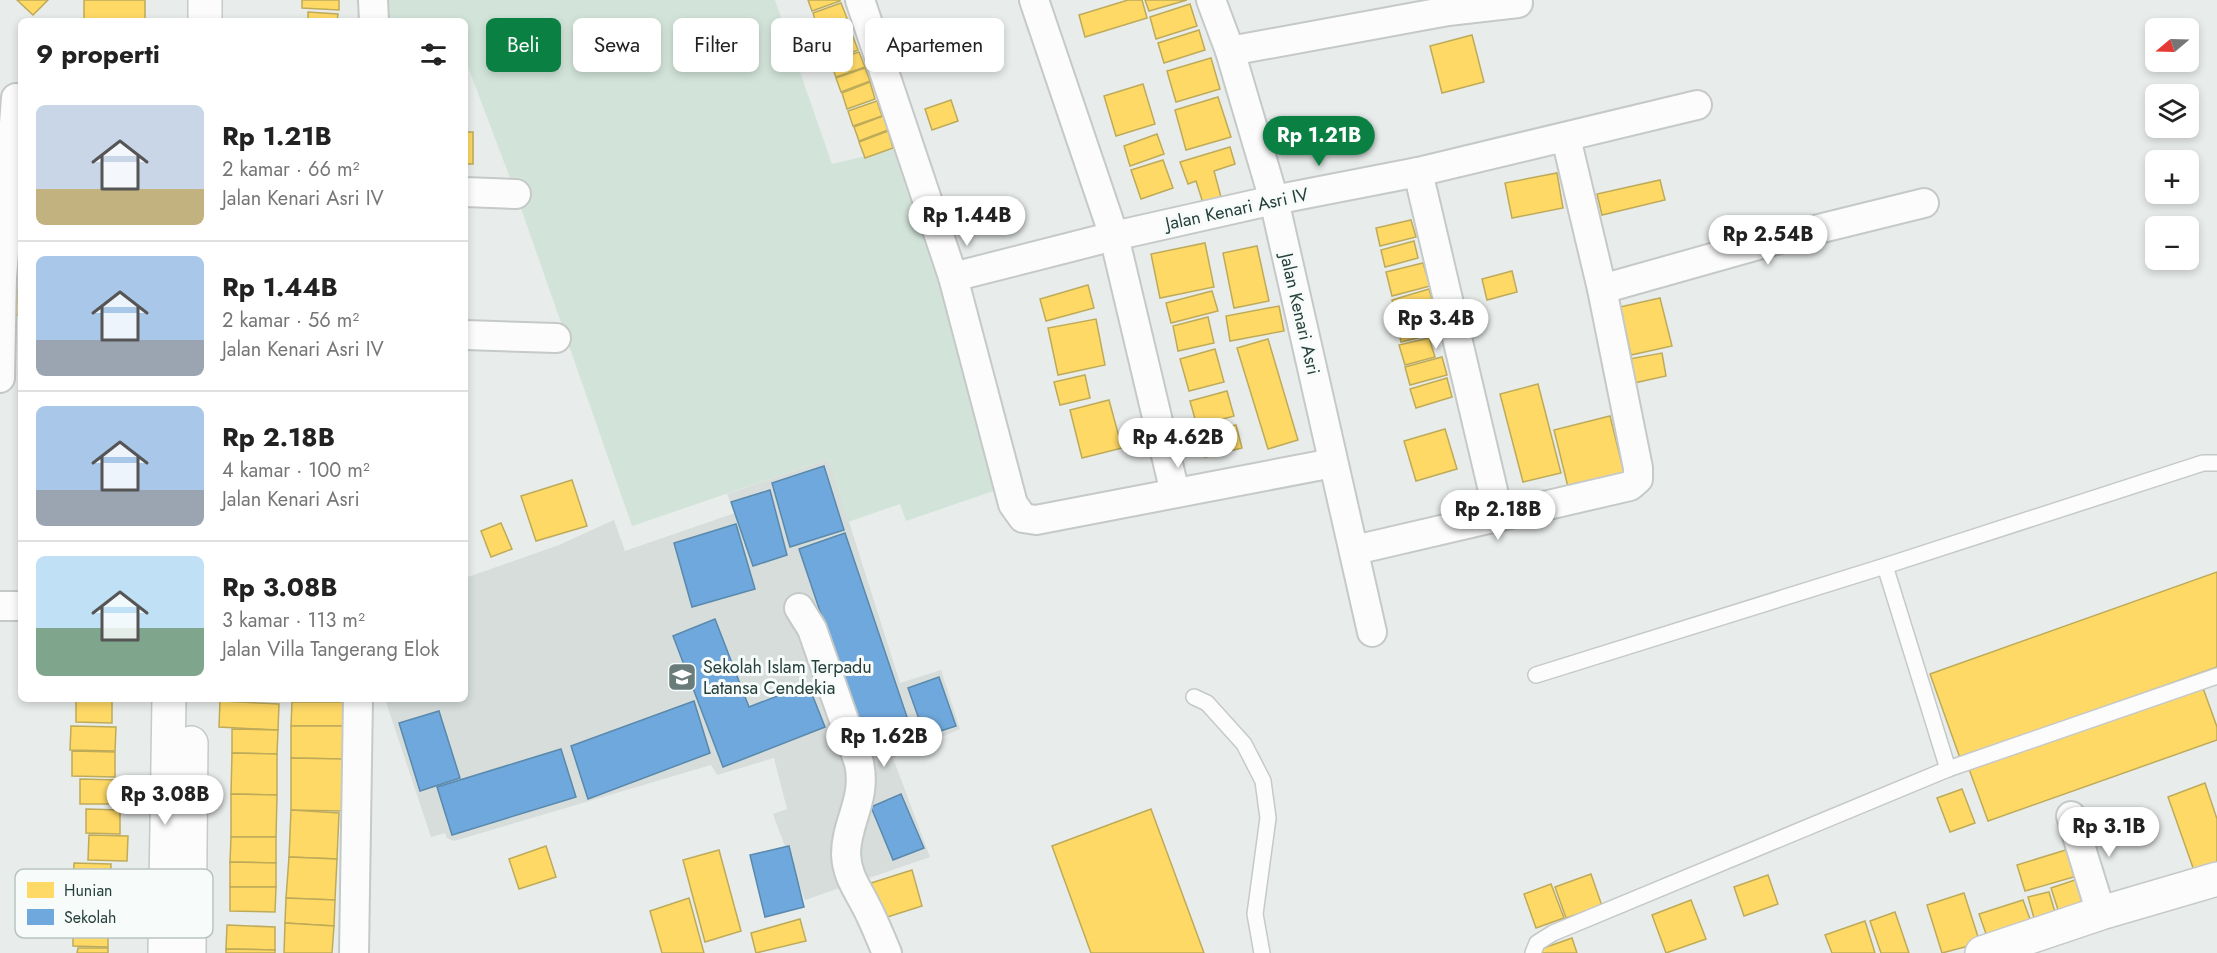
<!DOCTYPE html>
<html lang="id">
<head>
<meta charset="utf-8">
<style>
  body { margin:0; font-family:Jost,sans-serif; background:#f6f6f6; color:#222; height:100vh; display:flex; flex-direction:column; font-size:22px; white-space:nowrap }
  * { box-sizing:border-box; margin:0 }
  p { font-size:20px; color:#767676 }
  .icon { flex:none; width:33px; height:33px; fill:none; stroke:currentColor; stroke-width:2; stroke-linecap:round; stroke-linejoin:round }
  .map { position:relative; flex:1; overflow:hidden }
  .sheet { position:absolute; left:18px; top:18px; width:450px; height:684px; display:flex; flex-direction:column; background:#fff; border-radius:9px; box-shadow:0 3px 9px #0003 }
  .sheet>* { flex:none }
  .top-card { position:absolute; left:486px; top:18px; width:570px; height:54px; display:flex; gap:12px }
  .needle { width:39px; rotate:251deg }
  .controls { position:absolute; left:2145px; top:18px; display:grid; gap:12px }
  .controls a { display:grid; place-items:center; width:54px; height:54px; border-radius:9px; background:#fff; box-shadow:0 3px 9px #0003; font-size:30px }
  .price { position:absolute; translate:-50% -51px; padding:0 14px; border-radius:21px; background:#fff; color:#222; font-size:20px; line-height:39px; filter:drop-shadow(0 2px 3px #0008) }
  .price::after { content:''; position:absolute; left:50%; top:36px; width:18px; height:14px; margin-left:-9px; background:inherit; clip-path:polygon(0 0,100% 0,50% 100%) }
  .price.active { background:#0b8043; color:#fff }
  ul { padding:0; list-style:none }
  li { display:flex; align-items:center; gap:18px; height:150px; padding:0 18px }
  li+li { border-top:2px solid #e0e0e0 }
  li span { display:grid; place-items:center; flex:none; width:168px; height:120px; border-radius:9px; color:#555 }
  li>.icon { margin-inline-start:auto }
  span .icon { width:72px; height:72px; fill:#fffc; stroke-width:1 }
  li b { font-size:26px }
  h2 { display:flex; justify-content:space-between; align-items:center; height:72px; padding:0 18px; font-size:26px }
  .tag { padding:0 21px; border-radius:9px; background:#fff; box-shadow:0 3px 9px #0003; font-size:21px; line-height:54px }
  .tag.active { background:#0b8043; color:#fff }
  .map>svg:first-child { display:block }
</style>
</head>
<body>
<div class="map">
<svg width="2217" height="953" viewBox="0 0 2217 953">
  <rect width="100%" height="100%" fill="#e8eceb"/>
  <!-- built -->
  <polygon fill="#d6dddb" points="829,459 900,683 941,670 960,729 893,758 930,857 805,900 773,814 787,809 774,758 717,775 711,765 454,841 447,838 445,833 431,837 385,699 465,699 465,578 559,545 614,520 625,551 735,513 727,494"/>
  <!-- green -->
  <polygon fill="#d2e4da" points="373,0 775,0 832,164 908,146 1008,486 906,521 900,504 848,522 829,459 632,526 516,194 465,59 465,21 374,21"/>
  <!-- homes -->
  <g fill="#ffd966" stroke="#beab59" stroke-width="1.5">
    <polygon points="17,0 48,0 33,15"/>
    <rect x="84" y="0" width="61" height="21"/>
    <polygon points="302,0 339,0 339,10 302,8"/>
    <polygon points="808,0 840,0 840,1 812,11"/>
    <polygon points="1128,0 1142,0 1147,18 1085,37 1079,15"/>
    <polygon points="1145,0 1187,0 1149,11"/>
    <polygon points="841,3 847,18 818,29 813,13"/>
    <polygon points="1190,4 1197,26 1156,39 1150,17"/>
    <polygon points="308,12 338,14 337,21 308,21"/>
    <polygon points="847,19 852,33 823,43 818,29"/>
    <polygon points="1199,30 1205,50 1164,63 1158,43"/>
    <polygon points="852,34 858,50 829,61 824,44"/>
    <polygon points="1472,35 1484,82 1442,93 1430,46"/>
    <polygon points="859,52 865,67 836,77 830,62"/>
    <polygon points="1211,58 1220,89 1176,102 1167,71"/>
    <polygon points="865,68 870,81 841,92 836,78"/>
    <polygon points="870,82 875,99 847,109 842,93"/>
    <polygon points="1143,84 1155,124 1116,136 1104,96"/>
    <polygon points="1218,97 1231,137 1186,150 1175,110"/>
    <polygon points="951,100 958,121 932,130 925,109"/>
    <polygon points="877,101 882,116 853,126 848,111"/>
    <polygon points="883,116 888,130 859,141 854,127"/>
    <polygon points="888,131 893,148 865,158 859,142"/>
    <rect x="465" y="132" width="8" height="32"/>
    <polygon points="1157,134 1164,154 1130,166 1124,146"/>
    <polygon points="1230,147 1235,164 1214,171 1221,197 1203,203 1196,181 1188,184 1180,162"/>
    <polygon points="1163,160 1173,188 1141,199 1131,170"/>
    <polygon points="1557,173 1563,208 1512,218 1505,183"/>
    <polygon points="1660,180 1665,200 1602,215 1597,194"/>
    <polygon points="1001,198 1006,219 970,229 964,208"/>
    <polygon points="1411,220 1416,237 1380,246 1376,228"/>
    <polygon points="1414,241 1418,258 1385,267 1381,250"/>
    <polygon points="1205,243 1214,287 1160,298 1151,254"/>
    <polygon points="1257,246 1269,301 1234,308 1223,253"/>
    <polygon points="1423,263 1430,286 1392,296 1386,272"/>
    <polygon points="1512,271 1517,292 1487,300 1482,279"/>
    <polygon points="1088,285 1094,308 1046,321 1040,299"/>
    <polygon points="1429,289 1434,307 1397,318 1392,300"/>
    <polygon points="17,290 21,290 21,315 16,315"/>
    <polygon points="1212,291 1218,311 1171,323 1166,303"/>
    <polygon points="1660,298 1672,346 1631,355 1620,307"/>
    <polygon points="1279,306 1284,331 1230,341 1226,316"/>
    <polygon points="1433,313 1438,333 1401,342 1397,322"/>
    <polygon points="1208,317 1214,343 1178,351 1173,326"/>
    <polygon points="1096,319 1105,365 1058,375 1048,328"/>
    <polygon points="1429,338 1435,357 1405,365 1399,345"/>
    <polygon points="1268,339 1298,440 1268,449 1237,348"/>
    <polygon points="1215,349 1224,382 1189,391 1180,359"/>
    <polygon points="1662,353 1666,376 1634,383 1629,359"/>
    <polygon points="1442,357 1447,375 1410,385 1405,367"/>
    <polygon points="1085,375 1090,398 1060,405 1054,382"/>
    <polygon points="1447,378 1452,397 1416,408 1410,389"/>
    <polygon points="1538,384 1561,473 1523,482 1500,394"/>
    <polygon points="1227,391 1234,416 1197,426 1190,401"/>
    <polygon points="1109,400 1122,448 1082,458 1070,410"/>
    <polygon points="1610,416 1626,481 1570,495 1554,430"/>
    <polygon points="1236,425 1242,448 1205,457 1199,434"/>
    <polygon points="1445,429 1457,469 1416,481 1404,441"/>
    <polygon points="572,480 587,526 536,541 521,496"/>
    <polygon points="501,523 512,549 491,557 481,531"/>
    <polygon points="2217,572 2217,667 1960,758 1930,674"/>
    <polygon points="2203,688 2217,727 2217,740 1988,821 1969,769"/>
    <polygon points="76,699 112,699 112,723 76,722"/>
    <polygon points="220,701 279,704 278,730 219,727"/>
    <polygon points="292,702 343,702 343,726 291,726"/>
    <polygon points="71,726 116,727 115,751 70,750"/>
    <polygon points="291,726 343,726 343,759 291,758"/>
    <polygon points="232,729 278,730 277,754 232,753"/>
    <polygon points="72,751 115,752 115,777 72,776"/>
    <polygon points="232,753 277,754 277,795 231,794"/>
    <polygon points="291,758 343,759 342,811 291,810"/>
    <polygon points="80,779 119,780 119,804 80,804"/>
    <polygon points="2205,783 2217,819 2217,872 2197,879 2168,797"/>
    <polygon points="1962,789 1975,823 1950,832 1937,798"/>
    <polygon points="231,794 277,795 276,837 231,837"/>
    <polygon points="86,809 120,810 120,834 86,833"/>
    <polygon points="1151,809 1204,953 1091,953 1052,846"/>
    <polygon points="291,810 339,813 337,859 289,857"/>
    <polygon points="89,835 128,836 127,861 88,860"/>
    <polygon points="231,837 276,837 276,863 230,862"/>
    <polygon points="546,846 556,877 519,889 509,859"/>
    <polygon points="2069,849 2077,876 2025,891 2017,865"/>
    <polygon points="719,850 741,931 705,942 683,860"/>
    <polygon points="289,857 337,859 335,900 286,898"/>
    <polygon points="230,862 276,863 276,887 230,887"/>
    <polygon points="74,863 111,864 110,891 73,890"/>
    <polygon points="912,870 922,906 881,919 871,883"/>
    <polygon points="1591,874 1602,906 1566,918 1555,887"/>
    <polygon points="1768,875 1778,904 1744,916 1734,887"/>
    <polygon points="2084,877 2093,908 2061,919 2051,888"/>
    <polygon points="1551,884 1564,918 1536,928 1524,894"/>
    <polygon points="230,887 276,887 275,912 230,911"/>
    <polygon points="2049,892 2055,912 2034,918 2028,897"/>
    <polygon points="1964,893 1980,943 1942,953 1927,905"/>
    <polygon points="286,898 335,900 334,926 285,923"/>
    <polygon points="689,898 704,953 662,953 650,911"/>
    <polygon points="1691,900 1706,939 1666,953 1652,915"/>
    <polygon points="2023,900 2034,930 1990,945 1979,914"/>
    <polygon points="1895,912 1909,953 1881,953 1870,921"/>
    <polygon points="73,919 108,920 108,947 73,946"/>
    <polygon points="800,919 806,941 756,953 751,933"/>
    <polygon points="1865,921 1875,953 1832,953 1825,935"/>
    <polygon points="285,923 334,926 332,953 284,953"/>
    <polygon points="227,925 275,927 275,950 226,949"/>
    <polygon points="1572,938 1577,953 1539,953 1538,950"/>
    <polygon points="78,948 108,948 108,953 77,953"/>
    <polygon points="226,949 275,950 275,953 226,953"/>
  </g>
  <!-- schools -->
  <g fill="#6fa8dc" stroke="#5989ac" stroke-width="1.5">
    <polygon points="824,466 844,530 790,547 772,483"/>
    <polygon points="770,490 787,555 753,566 731,502"/>
    <polygon points="736,524 755,589 692,607 674,543"/>
    <polygon points="845,533 908,720 862,736 799,549"/>
    <polygon points="715,619 749,707 808,684 825,727 723,767 673,636"/>
    <polygon points="939,677 956,726 925,736 908,688"/>
    <polygon points="694,701 710,753 588,799 571,746"/>
    <polygon points="439,711 460,778 420,791 399,723"/>
    <polygon points="561,749 576,797 452,835 437,787"/>
    <polygon points="901,794 924,848 893,860 871,807"/>
    <polygon points="789,846 804,907 765,917 750,855"/>
  </g>
  <g fill="none" stroke-linecap="round" stroke-linejoin="round">
    <!-- service casing -->
    <g stroke="#c5c9c8" stroke-width="18">
      <g id="service">
        <polyline points="1885,566 1948,769"/>
        <polyline points="1536,675 1885,566 2203,463 2217,463"/>
        <polyline points="1194,697 1207,703 1244,744 1263,781 1268,818 1255,914 1262,953"/>
        <polyline points="1533,953 1537,943 1553,933 1948,769 2217,676"/>
      </g>
    </g>
    <!-- minor casing -->
    <g stroke="#c5c9c8" stroke-width="32">
      <g id="minor">
        <polyline points="373,0 374,21"/>
        <polyline points="860,0 953,277 1013,504 1023,518 1036,520 1333,463"/>
        <polyline points="1034,0 1114,236 1175,493"/>
        <polyline points="1211,0 1230,51 1274,200 1372,632"/>
        <polyline points="1230,51 1448,11 1518,3"/>
        <polyline points="1418,172 1499,516"/>
        <polyline points="465,192 516,194"/>
        <polyline points="953,277 1114,236 1274,200 1418,172 1697,105"/>
        <polyline points="1602,289 1790,236 1924,203"/>
        <polyline points="465,335 556,338"/>
        <polyline points="0,378 2,278 16,98"/>
        <polyline points="1355,550 1630,486 1638,479 1638,468 1602,289 1566,138"/>
        <polyline points="0,606 21,606"/>
        <path d="M799,608L812,629L859,763C867,799 846,822 846,854C847,876 857,888 866,906C874,921 880,937 887,953"/>
        <polyline points="2071,816 2101,913"/>
        <polyline points="354,953 358,699"/>
      </g>
    </g>
    <!-- tertiary casing -->
    <g stroke="#c5c9c8" stroke-width="36">
      <g id="tertiary">
        <polyline points="205,21 205,0"/>
        <polyline points="165,953 169,699"/>
        <polyline points="189,953 191,743"/>
        <polyline points="1982,953 2101,913 2217,879"/>
      </g>
    </g>
    <!-- service -->
    <use href="#service" stroke="#fcfcfc" stroke-width="15"/>
    <!-- minor -->
    <use href="#minor" stroke="#fcfcfc" stroke-width="28"/>
    <!-- tertiary -->
    <use href="#tertiary" stroke="#fcfcfc" stroke-width="33"/>
  </g>
  <!-- icons -->
  <defs>
    <g id="school-square" transform="scale(1.5)"><rect x="-9" y="-9" width="18" height="18" rx="4" fill="#697c79" stroke="#f7fbf9"/><path d="M0-5L7-2L0 1L-7-2ZM-4 1L0 2.5L4 1V4Q0 6-4 4Z" fill="#fff"/></g>
  </defs>
  <g fill-rule="evenodd">
    <use href="#school-square" x="682" y="677"/>
  </g>
  <g text-anchor="middle" dominant-baseline="central" stroke-width="6" stroke-linejoin="round" paint-order="stroke">
    <!-- street labels -->
    <g font-size="18" fill="#25403c" stroke="#f7fbf9">
      <text transform="translate(1237 209) rotate(-12)">Jalan Kenari Asri IV</text>
      <text transform="translate(1300 314) rotate(77)">Jalan Kenari Asri</text>
    </g>
    <!-- poi labels -->
    <g font-size="18" fill="#25403c" stroke="#f7fbf9" text-anchor="start">
      <text x="703" y="667">Sekolah Islam Terpadu<tspan x="703" dy="21">Latansa Cendekia</tspan></text>
    </g>
  </g>
  <!-- legend -->
  <rect x="15" y="869" width="198" height="69" rx="9" fill="#f7fbf9" stroke="#b8c3c0" stroke-width="1.5"/>
  <rect x="27" y="882" width="27" height="16" fill="#ffd966"/>
  <rect x="27" y="909" width="27" height="16" fill="#6fa8dc"/>
  <g font-size="16" fill="#25403c">
    <text x="64" y="896">Hunian</text>
    <text x="64" y="923">Sekolah</text>
  </g>
</svg>
<div class="controls">
<a><svg class="needle" viewBox="-14 -14 28 28"><path d="M0-13l5 13h-10z" fill="#e53935"/><path d="M0 13l5-13h-10z" fill="#767676"/></svg></a>
<a><svg class="icon" aria-label="layers" viewBox="0 0 24 24"><path d="M12 4l9 5-9 5-9-5zM3 14l9 5 9-5"/></svg></a>
<a>+</a>
<a>−</a>
</div>
<b class="price active" style="left:1319px;top:167px">Rp 1.21B</b>
<b class="price" style="left:967px;top:247px">Rp 1.44B</b>
<b class="price" style="left:1768px;top:266px">Rp 2.54B</b>
<b class="price" style="left:1436px;top:350px">Rp 3.4B</b>
<b class="price" style="left:1178px;top:469px">Rp 4.62B</b>
<b class="price" style="left:1498px;top:541px">Rp 2.18B</b>
<b class="price" style="left:884px;top:768px">Rp 1.62B</b>
<b class="price" style="left:165px;top:826px">Rp 3.08B</b>
<b class="price" style="left:2109px;top:858px">Rp 3.1B</b>
<div class="top-card">
<a class="tag active">Beli</a>
<a class="tag">Sewa</a>
<a class="tag">Filter</a>
<a class="tag">Baru</a>
<a class="tag">Apartemen</a>
</div>
<section class="sheet">
<h2>9 properti<svg class="icon" aria-label="filters" viewBox="0 0 24 24"><path d="M4 7h16M4 17h16"/><circle cx="9" cy="7" r="2"/><circle cx="15" cy="17" r="2"/></svg></h2>
<ul>
<li><span style="background:linear-gradient(#c9d6e8 70%,#c2b280 0)"><svg class="icon" aria-label="home" viewBox="0 0 24 24"><path d="M3 11l9-7 9 7M6 9v11h12V9"/></svg></span><div><b>Rp 1.21B</b><p>2 kamar · 66 m²</p><p>Jalan Kenari Asri IV</p></div></li>
<li><span style="background:linear-gradient(#a9c7e8 70%,#9aa5b1 0)"><svg class="icon" aria-label="home" viewBox="0 0 24 24"><path d="M3 11l9-7 9 7M6 9v11h12V9"/></svg></span><div><b>Rp 1.44B</b><p>2 kamar · 56 m²</p><p>Jalan Kenari Asri IV</p></div></li>
<li><span style="background:linear-gradient(#a9c7e8 70%,#9aa5b1 0)"><svg class="icon" aria-label="home" viewBox="0 0 24 24"><path d="M3 11l9-7 9 7M6 9v11h12V9"/></svg></span><div><b>Rp 2.18B</b><p>4 kamar · 100 m²</p><p>Jalan Kenari Asri</p></div></li>
<li><span style="background:linear-gradient(#bfe0f5 60%,#7fa58c 0)"><svg class="icon" aria-label="home" viewBox="0 0 24 24"><path d="M3 11l9-7 9 7M6 9v11h12V9"/></svg></span><div><b>Rp 3.08B</b><p>3 kamar · 113 m²</p><p>Jalan Villa Tangerang Elok</p></div></li>
</ul>
</section>
</div>
</body>
</html>
